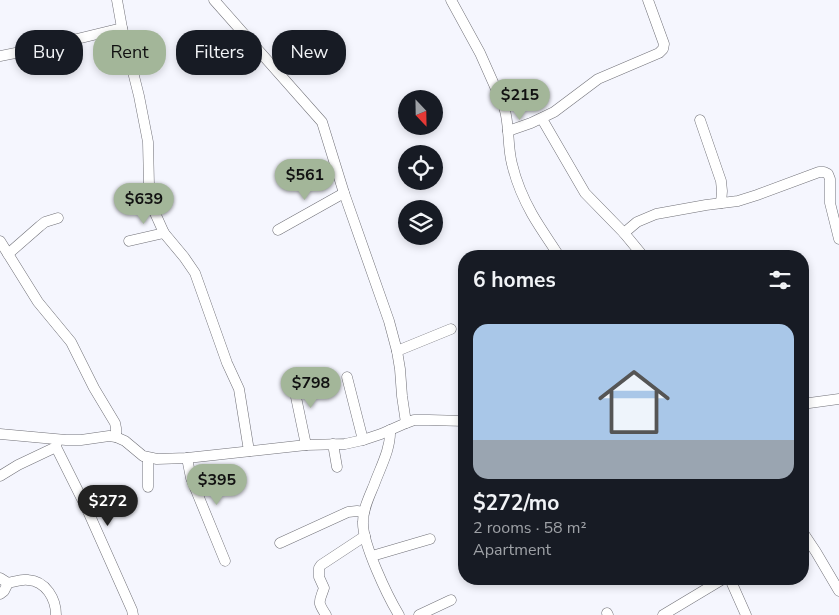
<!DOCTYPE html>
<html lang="en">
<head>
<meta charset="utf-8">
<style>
  body { margin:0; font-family:"Nunito Sans",sans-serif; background:#242831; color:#f1f3f6; height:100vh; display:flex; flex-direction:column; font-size:19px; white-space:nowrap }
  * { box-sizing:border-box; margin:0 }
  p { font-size:16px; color:#9ea1a6 }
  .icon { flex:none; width:28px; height:28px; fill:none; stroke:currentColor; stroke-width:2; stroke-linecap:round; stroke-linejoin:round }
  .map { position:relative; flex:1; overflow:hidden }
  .panel { position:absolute; left:458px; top:250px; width:351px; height:335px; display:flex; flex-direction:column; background:#171b24; border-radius:20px; box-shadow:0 2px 8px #0003 }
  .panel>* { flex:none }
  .banner { position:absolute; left:15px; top:30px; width:368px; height:45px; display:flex; gap:10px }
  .needle { width:32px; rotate:158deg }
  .buttons { position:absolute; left:398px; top:90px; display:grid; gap:10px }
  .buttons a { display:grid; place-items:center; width:45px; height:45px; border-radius:50%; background:#171b24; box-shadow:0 2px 8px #0003; font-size:25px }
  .price { position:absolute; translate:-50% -42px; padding:0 11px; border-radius:18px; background:#a3b699; color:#111; font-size:16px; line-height:32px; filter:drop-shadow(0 1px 2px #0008) }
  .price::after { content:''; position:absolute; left:50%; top:30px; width:15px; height:11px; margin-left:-8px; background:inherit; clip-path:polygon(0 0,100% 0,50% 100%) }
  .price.on { background:#222; color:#fff }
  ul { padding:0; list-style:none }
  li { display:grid; align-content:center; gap:10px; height:265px; padding:0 15px }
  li+li { border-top:1px solid #363941 }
  li span { display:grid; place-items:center; height:155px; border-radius:15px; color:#555 }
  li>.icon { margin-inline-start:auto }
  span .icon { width:90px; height:90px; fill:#fffc; stroke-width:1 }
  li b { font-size:21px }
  h2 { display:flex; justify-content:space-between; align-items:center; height:60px; padding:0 15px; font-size:21px }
  .pill { padding:0 18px; border-radius:20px; background:#171b24; box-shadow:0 2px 8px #0003; font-size:18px; line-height:45px }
  .pill.on { background:#a3b699; color:#111 }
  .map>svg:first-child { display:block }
</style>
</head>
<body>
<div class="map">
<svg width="839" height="615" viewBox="0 0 839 615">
  <rect width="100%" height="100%" fill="#f5f6fe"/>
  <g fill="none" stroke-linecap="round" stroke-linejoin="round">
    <!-- minor casing -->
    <g stroke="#707077" stroke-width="11">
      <g id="minor">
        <polyline points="117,0 122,28 139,96 148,142 149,185 155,213 164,233 184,257 195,273 227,363 239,389 249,451"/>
        <polyline points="214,0 322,122 344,193 389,321 397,351 400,369 402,396 406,423"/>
        <path d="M451,0L480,53L504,107C510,125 507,145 512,164C516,181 523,198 532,214C540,228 550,242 559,256"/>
        <polyline points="0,56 40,48 122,28"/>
        <polyline points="542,119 585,193 624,233 643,256"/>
        <polyline points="700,120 721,181 722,191 721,203"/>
        <polyline points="508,131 531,123 554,112 598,79 659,53 663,49 664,44 648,0"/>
        <polyline points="278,230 344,193"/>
        <polyline points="624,233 637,222 656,214 706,205 738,201 757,195 819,172 824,172 828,174 830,179 830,203 839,239"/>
        <polyline points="0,241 38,302 71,342 94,388 115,423 116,428 116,437"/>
        <polyline points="129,241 164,233"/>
        <polyline points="8,254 40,226 45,222 58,218"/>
        <polyline points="397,351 451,329"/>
        <polyline points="347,377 363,440"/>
        <polyline points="292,378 306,445"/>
        <polyline points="802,404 839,399"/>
        <path d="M390,430C391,449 380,468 374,485C369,497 363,509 363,522C362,543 388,597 399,615"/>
        <polyline points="0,434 66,440 81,440 109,436 116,437 125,441 143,456 157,459 187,458 306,445 345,444 363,440 381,434 406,423 414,420 429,420 464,421"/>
        <polyline points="333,444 337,467"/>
        <polyline points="56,447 87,509 132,610 133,615"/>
        <polyline points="187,458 191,478 225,561"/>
        <polyline points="0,476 18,465 56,447 57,441"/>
        <polyline points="148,487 148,458"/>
        <polyline points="802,531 816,552 839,591"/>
        <polyline points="280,543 348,512 357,511 364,512"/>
        <polyline points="372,556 430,539"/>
        <path d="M0,578L8,583C14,582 22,579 28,580C46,581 56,599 56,615"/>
        <polyline points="730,579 746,615"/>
        <polyline points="0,594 4,591 8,583"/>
        <polyline points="607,613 608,615"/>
        <path d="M326,615C317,601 319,603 324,588L319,577V568L321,565L365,536"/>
        <polyline points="419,615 451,600"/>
        <polyline points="663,615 723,579"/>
      </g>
    </g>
    <!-- minor -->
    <use href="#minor" stroke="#fff" stroke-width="10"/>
  </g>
</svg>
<div class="buttons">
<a><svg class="needle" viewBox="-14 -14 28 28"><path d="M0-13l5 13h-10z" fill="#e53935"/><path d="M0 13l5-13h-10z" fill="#9ea1a6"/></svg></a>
<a><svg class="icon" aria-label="locate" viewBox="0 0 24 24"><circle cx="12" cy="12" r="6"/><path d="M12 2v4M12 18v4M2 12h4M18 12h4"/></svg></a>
<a><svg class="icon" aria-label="layers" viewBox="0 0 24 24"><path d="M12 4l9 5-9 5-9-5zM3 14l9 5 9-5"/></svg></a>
</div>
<b class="price" style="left:520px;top:121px">$215</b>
<b class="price" style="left:305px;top:201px">$561</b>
<b class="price" style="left:144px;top:225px">$639</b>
<b class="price" style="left:311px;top:409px">$798</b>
<b class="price" style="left:217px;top:506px">$395</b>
<b class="price on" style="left:108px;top:527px">$272</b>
<div class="banner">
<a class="pill">Buy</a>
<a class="pill on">Rent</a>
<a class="pill">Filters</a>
<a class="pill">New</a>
</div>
<section class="panel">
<h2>6 homes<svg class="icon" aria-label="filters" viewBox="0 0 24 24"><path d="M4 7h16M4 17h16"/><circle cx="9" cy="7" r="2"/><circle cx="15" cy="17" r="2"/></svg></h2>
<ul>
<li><span style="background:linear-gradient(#a9c7e8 75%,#9aa5b1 0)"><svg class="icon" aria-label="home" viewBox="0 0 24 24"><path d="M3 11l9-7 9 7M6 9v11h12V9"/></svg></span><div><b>$272/mo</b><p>2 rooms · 58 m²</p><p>Apartment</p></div></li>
</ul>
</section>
</div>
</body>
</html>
